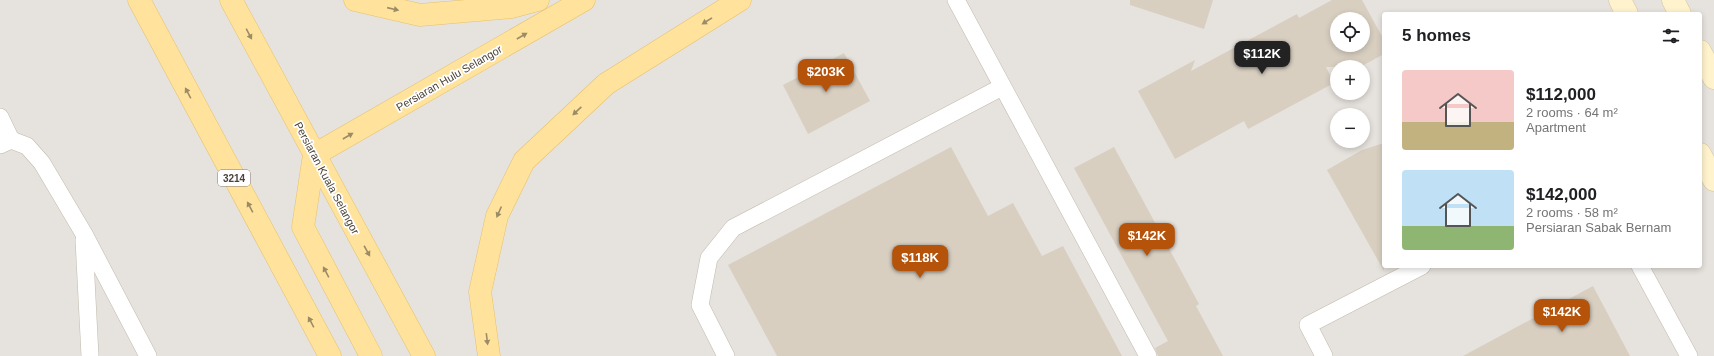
<!DOCTYPE html>
<html lang="en">
<head>
<meta charset="utf-8">
<style>
  body { margin:0; font-family:Helvetica,sans-serif; background:#f2f2f2; color:#202124; height:100vh; display:flex; flex-direction:column; font-size:15px; white-space:nowrap }
  * { box-sizing:border-box; margin:0 }
  p { font-size:13px; color:#757577 }
  .icon { flex:none; width:22px; height:22px; fill:none; stroke:currentColor; stroke-width:2; stroke-linecap:round; stroke-linejoin:round }
  .map { position:relative; flex:1; overflow:hidden }
  .sheet { position:absolute; left:1382px; top:12px; width:320px; height:256px; display:flex; flex-direction:column; background:#fff; border-radius:4px; box-shadow:0 2px 6px #0003 }
  .sheet>* { flex:none }
  .buttons { position:absolute; left:1330px; top:12px; display:grid; gap:8px }
  .buttons a { display:grid; place-items:center; width:40px; height:40px; border-radius:50%; background:#fff; box-shadow:0 2px 6px #0003; font-size:20px }
  .price { position:absolute; translate:-50% -34px; padding:0 9px; border-radius:8px; background:#b45309; color:#fff; font-size:13px; line-height:26px; filter:drop-shadow(0 1px 2px #0008) }
  .price::after { content:''; position:absolute; left:50%; top:24px; width:12px; height:9px; margin-left:-6px; background:inherit; clip-path:polygon(0 0,100% 0,50% 100%) }
  .price.current { background:#222; color:#fff }
  ul { padding:0; list-style:none }
  li { display:flex; align-items:center; gap:12px; height:100px; padding:0 20px }
  li span { display:grid; place-items:center; flex:none; width:112px; height:80px; border-radius:4px; color:#555 }
  li>.icon { margin-inline-start:auto }
  span .icon { width:48px; height:48px; fill:#fffc; stroke-width:1 }
  li b { font-size:17px }
  h2 { display:flex; justify-content:space-between; align-items:center; height:48px; padding:0 20px; font-size:17px }
  .map>svg:first-child { display:block }
</style>
</head>
<body>
<div class="map">
<svg width="1714" height="356" viewBox="0 0 1714 356">
  <rect width="100%" height="100%" fill="#f6f3ec"/>
  <!-- industrial -->
  <path fill="#e6e2dd" fill-rule="evenodd" d="M0,0H1714V356H0ZM1384,14H1700V266H1384ZM1337,19H1363V45H1337ZM1337,67H1363V93H1337ZM1337,115H1363V141H1337Z"/>
  <!-- building -->
  <g fill="#d8cfc1" fill-rule="evenodd">
    <polygon points="1130,0 1213,0 1204,29 1130,5"/>
    <path d="M1332,0H1362L1384,40V54L1360,67H1326L1334,83L1248,129L1244,121L1175,159L1138,91L1195,60L1191,71L1297,14L1299,18ZM1337,19H1363V45H1337Z"/>
    <polygon points="844,53 870,101 808,134 783,85"/>
    <polygon points="1384,143 1384,271 1327,170 1362,150"/>
    <polygon points="951,147 988,216 1013,203 1042,256 1063,246 1122,356 777,356 728,265"/>
    <polygon points="1114,147 1199,304 1196,306 1223,356 1158,356 1155,348 1168,341 1074,168"/>
    <polygon points="1593,286 1630,356 1463,356"/>
  </g>
  <g fill="none" stroke-linecap="round" stroke-linejoin="round">
    <!-- lane casing -->
    <g stroke="#c2bbae" stroke-width="18">
      <g id="lane">
        <polyline points="956,0 1148,356"/>
        <polyline points="0,117 11,140"/>
        <polyline points="0,145 11,140 27,146 42,163 84,234 148,356"/>
        <polyline points="84,240 90,356"/>
        <polyline points="1640,266 1689,356"/>
        <polyline points="726,356 700,305 709,258 733,228 1002,87"/>
        <polyline points="1324,356 1308,325 1422,266"/>
      </g>
    </g>
    <!-- secondary casing -->
    <g stroke="#d6c79b" stroke-width="23">
      <g id="secondary">
        <polyline points="1620,0 1627,14"/>
        <polyline points="1673,0 1680,14"/>
        <polyline points="1700,51 1714,78"/>
        <polyline points="1700,154 1714,180"/>
      </g>
    </g>
    <!-- primary casing -->
    <g stroke="#e6c16a" stroke-width="23">
      <g id="primary">
        <polyline points="139,0 330,356"/>
        <polyline points="231,0 424,356"/>
        <polyline points="355,0 420,15 512,7 538,0"/>
        <polyline points="314,155 584,0"/>
        <polyline points="314,155 303,227 371,356"/>
        <polyline points="489,356 480,292 497,216 524,161 606,84 740,0"/>
      </g>
    </g>
    <!-- lane -->
    <use href="#lane" stroke="#fff" stroke-width="17"/>
    <!-- secondary -->
    <use href="#secondary" stroke="#fff3cd" stroke-width="22"/>
    <!-- primary -->
    <use href="#primary" stroke="#ffe39c" stroke-width="22"/>
  </g>
  <!-- one-way arrows -->
  <defs><path id="oneway-solid" d="M-6-.8H1V-3.2L6.5 0L1 3.2V.8H-6Z"/></defs>
  <g fill="#9c8c66">
    <use href="#oneway-solid" transform="translate(393 9) rotate(13)"/>
    <use href="#oneway-solid" transform="translate(707 21) rotate(148)"/>
    <use href="#oneway-solid" transform="translate(249 34) rotate(62)"/>
    <use href="#oneway-solid" transform="translate(522 36) rotate(-30)"/>
    <use href="#oneway-solid" transform="translate(188 93) rotate(-118)"/>
    <use href="#oneway-solid" transform="translate(577 111) rotate(137)"/>
    <use href="#oneway-solid" transform="translate(348 136) rotate(-30)"/>
    <use href="#oneway-solid" transform="translate(250 207) rotate(-118)"/>
    <use href="#oneway-solid" transform="translate(499 212) rotate(114)"/>
    <use href="#oneway-solid" transform="translate(367 251) rotate(61)"/>
    <use href="#oneway-solid" transform="translate(326 272) rotate(-118)"/>
    <use href="#oneway-solid" transform="translate(311 322) rotate(-118)"/>
    <use href="#oneway-solid" transform="translate(487 339) rotate(83)"/>
  </g>
  <g text-anchor="middle" dominant-baseline="central" stroke-width="3.5" stroke-linejoin="round" paint-order="stroke">
    <!-- shield labels -->
    <rect fill="#fff" stroke="#817c74" stroke-width="1" x="218" y="170" width="32" height="16" rx="3"/>
    <g font-size="10" font-weight="bold" fill="#4b4439">
      <text x="234" y="178">3214</text>
    </g>
    <!-- street labels -->
    <g font-size="11" fill="#4b4439" stroke="#fff">
      <text transform="translate(449 78) rotate(-30)">Persiaran Hulu Selangor</text>
      <text transform="translate(327 178) rotate(62)">Persiaran Kuala Selangor</text>
    </g>
  </g>
</svg>
<div class="buttons">
<a><svg class="icon" aria-label="locate" viewBox="0 0 24 24"><circle cx="12" cy="12" r="6"/><path d="M12 2v4M12 18v4M2 12h4M18 12h4"/></svg></a>
<a>+</a>
<a>−</a>
</div>
<b class="price current" style="left:1262px;top:75px">$112K</b>
<b class="price" style="left:826px;top:93px">$203K</b>
<b class="price" style="left:1147px;top:257px">$142K</b>
<b class="price" style="left:920px;top:279px">$118K</b>
<b class="price" style="left:1562px;top:333px">$142K</b>
<section class="sheet">
<h2>5 homes<svg class="icon" aria-label="filters" viewBox="0 0 24 24"><path d="M4 7h16M4 17h16"/><circle cx="9" cy="7" r="2"/><circle cx="15" cy="17" r="2"/></svg></h2>
<ul>
<li><span style="background:linear-gradient(#f6c9c9 65%,#c2b280 0)"><svg class="icon" aria-label="home" viewBox="0 0 24 24"><path d="M3 11l9-7 9 7M6 9v11h12V9"/></svg></span><div><b>$112,000</b><p>2 rooms · 64 m²</p><p>Apartment</p></div></li>
<li><span style="background:linear-gradient(#bfe0f5 70%,#8fb573 0)"><svg class="icon" aria-label="home" viewBox="0 0 24 24"><path d="M3 11l9-7 9 7M6 9v11h12V9"/></svg></span><div><b>$142,000</b><p>2 rooms · 58 m²</p><p>Persiaran Sabak Bernam</p></div></li>
</ul>
</section>
</div>
</body>
</html>
